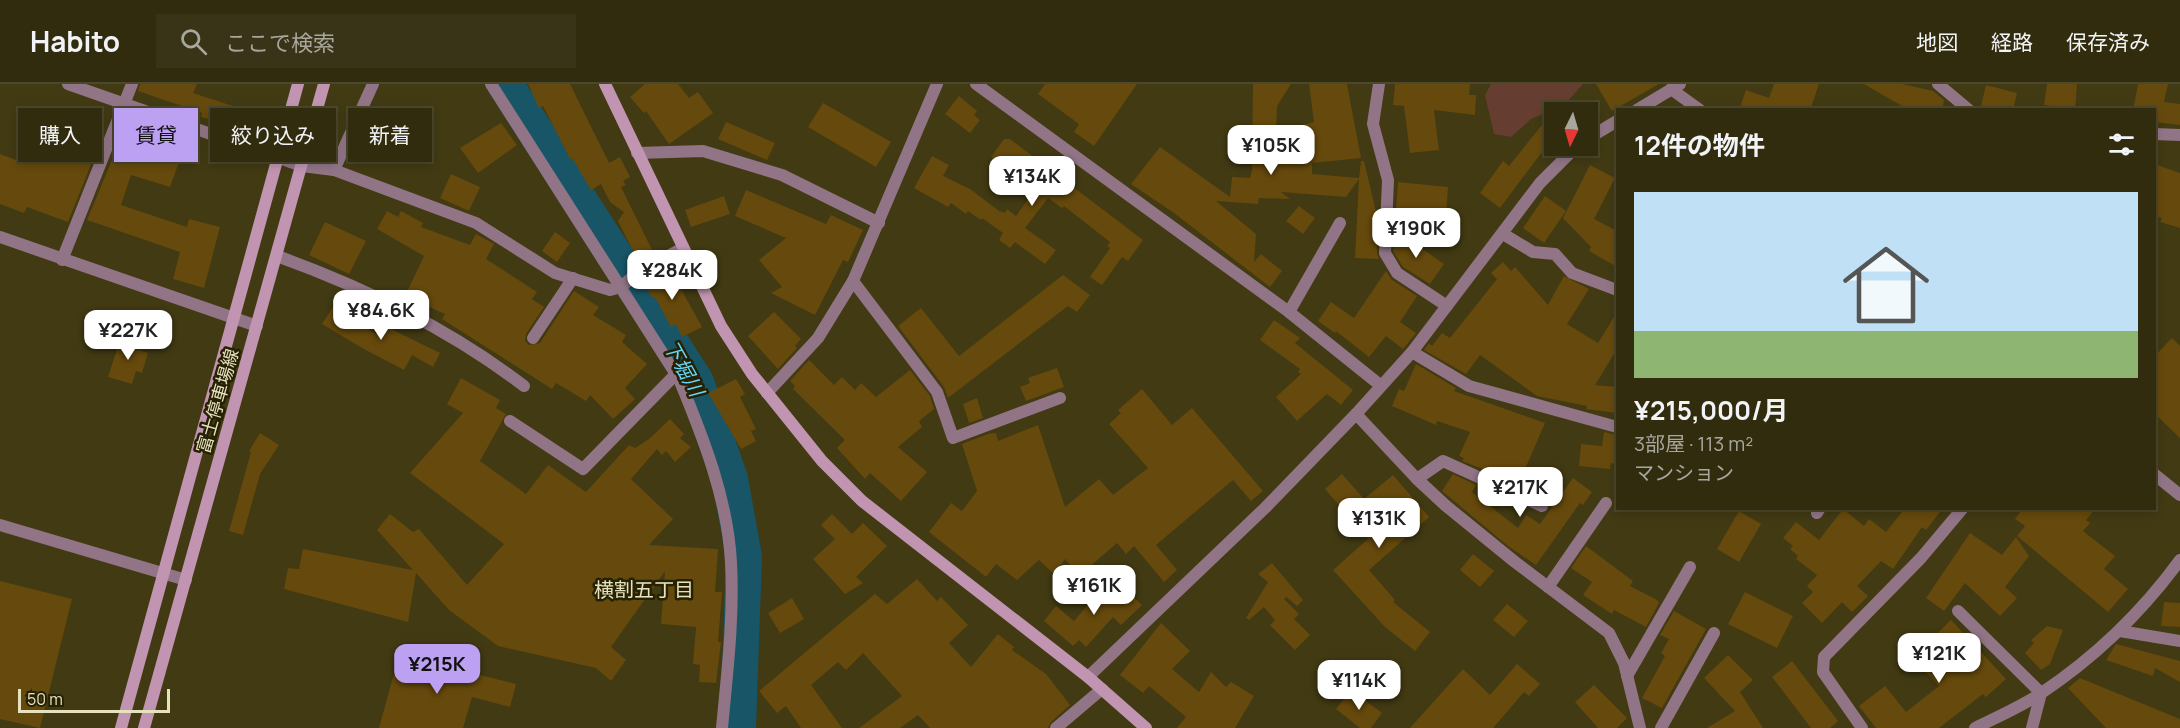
<!DOCTYPE html>
<html lang="ja">
<head>
<meta charset="utf-8">
<style>
  body { margin:0; font-family:Manrope,"Noto Sans JP",sans-serif; background:#393417; color:#f1f3f6; height:100vh; display:flex; flex-direction:column; font-size:22px; white-space:nowrap }
  * { box-sizing:border-box; margin:0 }
  p { font-size:20px; color:#a8a79e }
  .icon { flex:none; width:33px; height:33px; fill:none; stroke:currentColor; stroke-width:2; stroke-linecap:round; stroke-linejoin:round }
  .map { position:relative; flex:1; overflow:hidden }
  .side { position:absolute; left:1616px; top:24px; width:540px; height:402px; display:flex; flex-direction:column; background:#312c0e; border-radius:0px; box-shadow:0 3px 9px #0003,0 0 0 2px #4c482e }
  .side>* { flex:none }
  .banner { position:absolute; left:18px; top:24px; width:570px; height:54px; display:flex; gap:12px }
  .needle { width:39px; rotate:185deg }
  .fabs { position:absolute; left:1544px; top:18px; display:grid; gap:12px }
  .fabs a { display:grid; place-items:center; width:54px; height:54px; border-radius:0px; background:#312c0e; box-shadow:0 3px 9px #0003,0 0 0 2px #4c482e; font-size:30px }
  .scale { position:absolute; left:18px; bottom:15px; width:152px; box-sizing:border-box; padding-left:6px; border:3px solid #e7e2be; border-top:0; font-size:16px; line-height:21px; white-space:nowrap; color:#e7e2be; -webkit-text-stroke:4px #262103; paint-order:stroke }
  .price { position:absolute; translate:-50% -51px; padding:0 14px; border-radius:12px; background:#fff; color:#222; font-size:20px; line-height:39px; filter:drop-shadow(0 2px 3px #0008) }
  .price::after { content:''; position:absolute; left:50%; top:36px; width:18px; height:14px; margin-left:-9px; background:inherit; clip-path:polygon(0 0,100% 0,50% 100%) }
  .price.current { background:#bca0f2; color:#111 }
  ul { padding:0; list-style:none }
  li { display:grid; align-content:center; gap:12px; height:318px; padding:0 18px }
  li span { display:grid; place-items:center; height:186px; border-radius:0px; color:#555 }
  li>.icon { margin-inline-start:auto }
  span .icon { width:108px; height:108px; fill:#fffc; stroke-width:1 }
  li b { font-size:26px }
  h2 { display:flex; justify-content:space-between; align-items:center; height:72px; padding:0 18px; font-size:26px }
  .tag { padding:0 21px; border-radius:0px; background:#312c0e; box-shadow:0 3px 9px #0003,0 0 0 2px #4c482e; font-size:21px; line-height:54px }
  .tag.current { background:#bca0f2; color:#111 }
  header { display:flex; align-items:center; gap:36px; box-sizing:border-box; height:84px; padding:0 30px; background:#312c0e; border-bottom:2px solid #4c482e }
  header strong { font-size:28px }
  nav { display:flex; gap:33px; margin-inline-start:auto; font-size:21px }
  .search { width:420px; height:54px; background:#393417; display:flex; align-items:center; gap:15px; box-sizing:border-box; padding:0 21px; border-radius:0px; color:#a8a79e; font-size:22px }
  .map>svg:first-child { display:block }
</style>
</head>
<body>
<header>
<strong>Habito</strong>
<div class="search"><svg class="icon" aria-label="search" viewBox="0 0 24 24"><circle cx="10" cy="10" r="6"/><path d="M15 15l6 6"/></svg>ここで検索</div>
<nav><a>地図</a><a>経路</a><a>保存済み</a></nav>
</header>
<div class="map">
<svg width="2180" height="644" viewBox="0 0 2180 644">
  <rect width="100%" height="100%" fill="#413a13"/>
  <!-- green -->
  <polygon fill="#653e31" points="1491,0 1583,0 1565,20 1531,35 1511,53 1494,50 1485,11"/>
  <g fill="none" stroke-linecap="round" stroke-linejoin="round">
    <!-- river -->
    <polyline stroke="#185566" stroke-width="36" points="505,0 696,298 730,395 744,473 738,644"/>
  </g>
  <!-- building -->
  <g fill="#66490c">
    <polygon points="140,0 197,0 193,9 239,24 234,41 201,33 202,29 138,7"/>
    <polygon points="528,0 570,0 609,79 620,73 630,93 623,97 626,101 621,103 654,170 639,179 618,137 624,128 610,118 601,100 591,106 572,74 570,75 543,22 539,24"/>
    <polygon points="645,0 678,0 689,14 698,8 713,29 669,60 646,27 644,29 630,13"/>
    <polygon points="1045,0 1137,0 1094,62 1074,48 1079,40 1038,10"/>
    <polygon points="1253,0 1291,0 1277,22 1276,48 1314,38 1309,0 1347,0 1361,74 1312,79 1312,90 1359,94 1361,77 1364,77 1378,136 1377,169 1379,175 1355,174 1359,95 1346,113 1281,108 1290,115 1259,114 1258,120 1216,117 1256,150 1254,178 1261,170 1282,187 1270,203 1174,129 1131,100 1160,63 1230,113 1232,93 1250,94 1252,86"/>
    <polygon points="1395,0 1470,0 1469,11 1476,11 1475,31 1434,26 1439,66 1410,69 1404,22 1393,21"/>
    <polygon points="1596,0 1659,0 1612,27"/>
    <polygon points="1774,0 1819,0 1810,26 1739,26 1746,6 1769,14"/>
    <polygon points="1864,0 1903,0 1933,7 1944,16 1942,26 1909,26"/>
    <polygon points="2047,0 2077,0 2075,26 2044,21"/>
    <polygon points="2138,0 2168,0 2164,18 2180,20 2180,41 2154,38 2154,26 2133,26"/>
    <polygon points="1986,1 2017,9 2013,26 1980,26"/>
    <polygon points="959,12 977,27 974,31 980,36 970,49 945,30"/>
    <polygon points="823,19 891,58 876,83 808,43"/>
    <polygon points="41,27 71,39 68,46 87,53 85,59 98,63 68,138 27,123 24,129 0,120 0,70 21,78"/>
    <polygon points="726,38 775,59 767,76 718,55"/>
    <polygon points="501,39 517,61 478,89 460,64"/>
    <polygon points="1541,42 1554,52 1500,124 1480,109 1503,77 1509,82"/>
    <polygon points="167,52 186,59 170,103 131,91 121,121 187,143 189,135 220,143 204,204 173,195 180,168 87,136 117,64 132,69 135,61 161,68"/>
    <polygon points="1004,55 1010,55 1143,156 1128,177 1122,173 1102,201 1090,193 1110,164 1107,162 1110,158 1064,122 1062,124 1048,114 1025,144 1056,166 1045,180 1015,158 1010,164 999,156 1003,149 982,134 981,136 968,127 966,130 951,119 948,123 914,104 932,72 949,81 943,92 970,105 999,127 1005,129 1007,125 1016,132 1036,104 991,73"/>
    <polygon points="2154,80 2180,89 2180,144 2160,138 2162,134 2154,132"/>
    <polygon points="1590,81 1615,94 1594,135 1617,147 1617,183 1589,167 1591,163 1563,134"/>
    <polygon points="451,90 480,103 469,127 440,114"/>
    <polygon points="1398,98 1448,103 1445,146 1395,141"/>
    <polygon points="746,106 826,140 831,131 863,146 848,178 843,176 815,231 771,209 782,203 759,176 786,154 735,132"/>
    <polygon points="724,112 730,130 691,143 685,126"/>
    <polygon points="1545,112 1566,127 1544,159 1523,144"/>
    <polygon points="1299,122 1315,134 1303,150 1286,137"/>
    <polygon points="387,127 398,133 401,127 423,139 421,143 470,161 476,150 494,160 486,175 537,208 532,215 544,223 526,250 525,257 529,261 540,259 574,207 599,223 593,231 626,251 622,258 647,280 625,304 635,315 613,335 590,311 586,317 556,299 552,305 442,235 445,230 405,212 424,172 377,145"/>
    <polygon points="325,138 366,157 349,190 309,171"/>
    <polygon points="1395,146 1444,180 1430,200 1403,183 1393,167"/>
    <polygon points="555,148 570,159 557,178 542,167"/>
    <polygon points="1503,178 1511,187 1515,183 1548,221 1564,192 1589,205 1567,240 1598,259 1617,228 1617,265 1595,301 1617,303 1617,329 1586,325 1587,322 1537,312 1480,271 1466,290 1424,266 1429,259 1432,262 1442,249 1450,254 1497,195 1491,189"/>
    <polygon points="663,184 666,189 671,187 702,243 682,253 676,240 671,243 655,213 652,214 642,196"/>
    <polygon points="1386,187 1392,196 1417,212 1400,238 1416,249 1403,265 1386,252 1369,273 1336,247 1335,249 1318,237 1331,218 1354,234"/>
    <polygon points="1063,191 1090,211 1077,228 1068,222 948,314 944,303 898,242 921,224 959,272"/>
    <polygon points="333,223 376,250 381,240 440,269 433,283 412,271 404,286 362,264 322,240"/>
    <polygon points="774,228 801,255 795,262 797,264 778,285 748,252"/>
    <polygon points="1274,236 1300,254 1295,259 1353,306 1341,321 1327,310 1297,337 1276,313 1301,290 1298,288 1300,285 1260,256"/>
    <polygon points="122,250 138,256 135,265 148,269 142,289 136,287 132,300 108,293"/>
    <polygon points="2172,254 2180,262 2180,354 2154,329 2154,273"/>
    <polygon points="809,276 834,301 842,293 855,306 861,299 876,313 910,286 930,312 934,325 919,337 922,343 898,363 927,388 901,417 870,389 865,395 837,364 845,356 793,305 795,302 790,297"/>
    <polygon points="1416,280 1456,304 1454,307 1545,339 1519,399 1462,377 1464,374 1459,372 1470,348 1437,337 1436,341 1392,322 1399,305 1404,307"/>
    <polygon points="1057,284 1064,303 1026,317 1020,303 1030,299 1028,294"/>
    <polygon points="461,294 500,316 496,324 506,330 480,377 526,410 548,381 586,408 629,361 635,364 649,355 670,335 684,350 680,354 691,363 675,378 666,367 662,371 657,365 631,395 673,435 649,461 718,465 715,508 722,508 718,558 721,558 716,599 699,598 700,581 693,580 696,543 661,540 665,487 611,563 626,576 611,597 596,584 498,562 449,526 416,489 408,538 284,505 288,484 299,485 303,465 413,486 377,446 390,430 413,448 419,445 467,501 504,460 410,389 463,329 447,320"/>
    <polygon points="736,295 745,310 740,313 756,345 751,347 756,357 741,365 708,309"/>
    <polygon points="1142,305 1172,341 1192,324 1263,407 1251,417 1233,396 1156,461 1177,486 1164,498 1134,462 1126,470 1117,459 1079,492 1065,475 1054,490 1039,476 1017,496 996,480 986,493 929,448 951,419 962,427 977,407 962,360 988,350 996,349 998,357 1038,341 1065,423 1099,395 1113,411 1148,384 1109,340 1121,329 1118,326"/>
    <polygon points="977,314 983,334 969,339 963,320"/>
    <polygon points="1604,348 1617,351 1617,380 1611,379 1610,385 1579,382 1581,360 1602,362"/>
    <polygon points="260,349 279,361 260,390 243,451 229,447 251,368 249,367"/>
    <polygon points="1342,390 1364,415 1393,391 1429,433 1369,486 1395,516 1393,518 1430,548 1415,567 1385,543 1333,486 1368,455 1325,405"/>
    <polygon points="1453,390 1476,401 1472,408 1518,444 1526,431 1540,440 1573,394 1592,408 1583,421 1580,419 1536,481 1508,462 1442,407"/>
    <polygon points="1898,424 1943,424 1926,446 1922,443 1893,485 1881,477 1857,502 1868,512 1852,528 1842,518 1822,539 1802,519 1813,508 1807,502 1817,491 1796,475 1798,472 1790,465 1793,462 1783,454 1796,438 1819,456 1843,425 1864,442 1869,435 1886,448 1902,428"/>
    <polygon points="2023,424 2096,424 2086,436 2090,439 2083,447 2115,472 2104,485 2128,505 2108,528 2017,452 2025,442 2015,435"/>
    <polygon points="1739,427 1761,440 1739,478 1717,465"/>
    <polygon points="832,430 852,450 863,439 887,462 856,493 863,499 845,510 813,475 835,455 821,441"/>
    <polygon points="1970,449 2002,471 2016,453 2029,472 2005,503 2017,514 2000,532 1965,499 1944,527 1926,514"/>
    <polygon points="1586,462 1633,497 1630,502 1657,516 1659,519 1646,543 1614,526 1612,530 1583,511 1592,498 1571,484"/>
    <polygon points="1473,470 1494,487 1480,503 1460,486"/>
    <polygon points="1272,479 1303,516 1297,522 1286,513 1284,515 1299,530 1294,535 1310,551 1295,566 1270,541 1275,536 1264,523 1249,536 1246,534 1268,498 1258,490"/>
    <polygon points="917,495 937,517 941,513 968,541 949,559 971,583 998,550 1014,563 1012,566 1046,590 1070,621 1051,638 1048,644 930,644 918,631 900,644 859,644 902,612 863,569 846,586 838,578 811,601 842,644 801,644 786,622 777,629 759,607 875,510 887,520"/>
    <polygon points="0,497 72,515 40,644 0,635"/>
    <polygon points="1120,500 1142,521 1121,541 1113,533 1086,563 1079,556 1073,562 1044,537 1056,522 1074,537 1104,502 1111,509"/>
    <polygon points="1745,508 1793,532 1777,564 1728,540"/>
    <polygon points="792,514 804,535 780,549 768,529"/>
    <polygon points="2164,518 2180,519 2180,543 2161,542"/>
    <polygon points="1507,520 1528,537 1514,553 1493,536"/>
    <polygon points="1674,527 1706,545 1662,624 1642,614 1665,572 1661,569 1669,555 1660,551"/>
    <polygon points="1951,536 2006,595 1986,613 1983,610 1939,644 1876,644 1859,622 1885,602 1906,628 1939,602 1912,574"/>
    <polygon points="1161,539 1190,567 1172,585 1199,608 1211,588 1226,603 1231,598 1254,612 1235,644 1177,644 1186,633 1149,602 1143,609 1120,591"/>
    <polygon points="2047,542 2063,546 2050,580 2041,586 2025,569 2034,559 2031,556"/>
    <polygon points="2116,560 2180,577 2180,598 2155,584 2153,592 2106,576"/>
    <polygon points="399,571 516,600 510,623 472,613 463,644 379,644"/>
    <polygon points="1728,571 1753,596 1740,608 1763,644 1707,644 1735,627 1704,594"/>
    <polygon points="1792,577 1838,637 1830,644 1811,644 1772,593"/>
    <polygon points="1517,580 1540,600 1529,612 1524,608 1493,644 1410,644 1463,585 1490,611"/>
    <polygon points="2080,594 2180,635 2180,644 2106,644 2068,604"/>
    <polygon points="1594,601 1627,634 1617,644 1598,644 1575,618"/>
    <polygon points="1351,606 1382,629 1371,644 1360,644 1336,625"/>
  </g>
  <g fill="none" stroke-linecap="round" stroke-linejoin="round">
    <!-- street -->
    <g stroke="#917586" stroke-width="12">
      <polyline points="68,0 302,82 334,86 476,139 555,189 610,206 621,203 637,189 683,164"/>
      <path d="M491,0L679,295C703,353 728,416 731,479C734,534 727,590 722,644"/>
      <polyline points="976,0 1289,228 1380,301"/>
      <polyline points="1379,0 1373,40 1388,96 1385,169 1397,189 1447,222"/>
      <polyline points="1938,0 1969,26"/>
      <polyline points="1671,5 1700,26"/>
      <polyline points="1637,26 1680,0"/>
      <polyline points="2154,50 2180,51"/>
      <polyline points="1587,55 1617,37"/>
      <polyline points="637,69 703,67 782,91 879,139"/>
      <polyline points="334,86 373,0"/>
      <polyline points="1503,150 1533,168 1555,170 1572,189 1617,206"/>
      <polyline points="0,153 257,242"/>
      <path d="M277,172C363,203 451,246 524,302"/>
      <polyline points="62,176 132,0"/>
      <polyline points="853,197 937,308 953,354 1060,314"/>
      <polyline points="1289,228 1340,139"/>
      <polyline points="533,254 573,194"/>
      <polyline points="1412,268 1469,302 1617,343"/>
      <polyline points="767,309 818,254 853,197 937,0"/>
      <polyline points="1356,330 1417,395 1445,421 1515,478 1609,549 1624,579 1640,644"/>
      <polyline points="510,337 583,385 676,290"/>
      <polyline points="2154,390 2180,411"/>
      <polyline points="1417,395 1443,377 1542,422"/>
      <polyline points="1817,429 1820,424"/>
      <polyline points="0,441 186,496"/>
      <polyline points="1548,503 1606,419"/>
      <polyline points="1958,527 2041,609 2032,644"/>
      <polyline points="2120,547 2180,557"/>
      <polyline points="1627,592 1690,483"/>
      <polyline points="1088,593 1265,424 1356,330 1412,268 1540,99 1577,62"/>
      <polyline points="1056,644 1102,605"/>
      <polyline points="1661,644 1714,549"/>
      <polyline points="1862,644 1823,588 1824,573 1921,474 1963,424"/>
      <path d="M1975,644C1997,633 2020,623 2040,610C2094,574 2142,528 2180,476"/>
    </g>
    <!-- secondary -->
    <g stroke="#c195b1" stroke-width="12">
      <polyline points="605,0 721,242 752,290 822,377 862,417 1088,593 1146,644"/>
      <polyline points="121,644 298,0"/>
      <polyline points="144,644 324,0"/>
    </g>
  </g>
  <g text-anchor="middle" dominant-baseline="central" stroke-width="5" stroke-linejoin="round" paint-order="stroke">
    <!-- street labels -->
    <g font-size="18" fill="#e7e2be" stroke="#262103">
      <text transform="translate(217 317) rotate(-74)">富士停車場線</text>
    </g>
    <!-- water labels -->
    <g font-size="20" font-style="italic" fill="#66d7f8" stroke="#262103">
      <text transform="translate(684 284) rotate(61)">下堀川</text>
    </g>
    <!-- neighbourhood labels -->
    <g font-size="20" fill="#e7e2be" stroke="#262103">
      <text x="644" y="505">横割五丁目</text>
    </g>
  </g>
</svg>
<div class="fabs">
<a><svg class="needle" viewBox="-14 -14 28 28"><path d="M0-13l5 13h-10z" fill="#e53935"/><path d="M0 13l5-13h-10z" fill="#a8a79e"/></svg></a>
</div>
<div class="scale">50 m</div>
<b class="price" style="left:1271px;top:92px">¥105K</b>
<b class="price" style="left:1032px;top:123px">¥134K</b>
<b class="price" style="left:1416px;top:175px">¥190K</b>
<b class="price" style="left:672px;top:217px">¥284K</b>
<b class="price" style="left:381px;top:257px">¥84.6K</b>
<b class="price" style="left:128px;top:277px">¥227K</b>
<b class="price" style="left:1520px;top:434px">¥217K</b>
<b class="price" style="left:1379px;top:465px">¥131K</b>
<b class="price" style="left:1094px;top:532px">¥161K</b>
<b class="price" style="left:1939px;top:600px">¥121K</b>
<b class="price current" style="left:437px;top:611px">¥215K</b>
<b class="price" style="left:1359px;top:627px">¥114K</b>
<div class="banner">
<a class="tag">購入</a>
<a class="tag current">賃貸</a>
<a class="tag">絞り込み</a>
<a class="tag">新着</a>
</div>
<section class="side">
<h2>12件の物件<svg class="icon" aria-label="filters" viewBox="0 0 24 24"><path d="M4 7h16M4 17h16"/><circle cx="9" cy="7" r="2"/><circle cx="15" cy="17" r="2"/></svg></h2>
<ul>
<li><span style="background:linear-gradient(#bfe0f5 75%,#8fb573 0)"><svg class="icon" aria-label="home" viewBox="0 0 24 24"><path d="M3 11l9-7 9 7M6 9v11h12V9"/></svg></span><div><b>¥215,000/月</b><p>3部屋 · 113 m²</p><p>マンション</p></div></li>
</ul>
</section>
</div>
</body>
</html>
